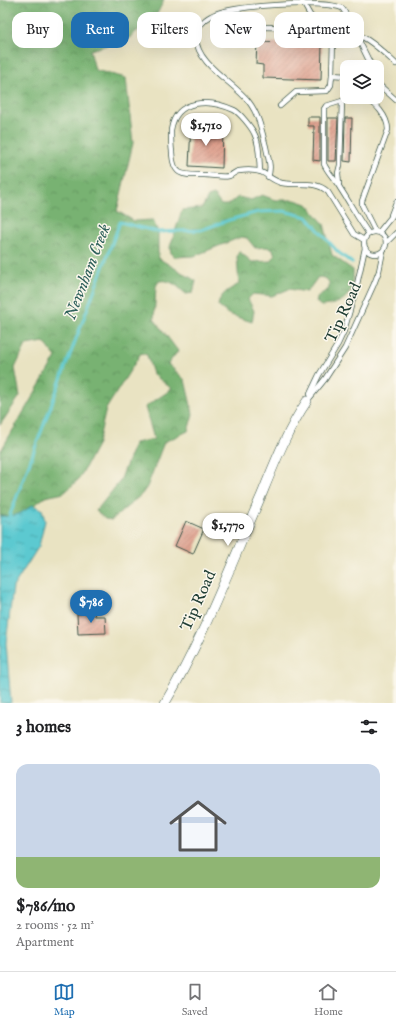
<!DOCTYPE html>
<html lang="en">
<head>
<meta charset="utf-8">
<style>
  body { margin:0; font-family:"IM FELL English",serif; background:#f2f2f2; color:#202124; height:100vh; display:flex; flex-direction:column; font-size:15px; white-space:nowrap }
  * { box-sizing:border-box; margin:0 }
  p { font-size:13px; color:#757577 }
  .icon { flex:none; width:22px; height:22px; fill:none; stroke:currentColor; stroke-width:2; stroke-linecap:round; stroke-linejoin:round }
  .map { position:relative; height:703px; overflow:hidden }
  .panel { display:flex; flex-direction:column; background:#fff; flex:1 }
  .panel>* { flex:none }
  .top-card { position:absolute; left:12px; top:12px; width:372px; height:36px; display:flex; gap:8px }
  .fabs { position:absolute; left:340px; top:60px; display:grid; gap:8px }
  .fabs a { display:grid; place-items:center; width:44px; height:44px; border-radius:8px; background:#fff; box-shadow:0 4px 16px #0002; font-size:20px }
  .price { position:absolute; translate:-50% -34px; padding:0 9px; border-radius:14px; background:#fff; color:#222; font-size:13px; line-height:26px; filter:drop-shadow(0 1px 2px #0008) }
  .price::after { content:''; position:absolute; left:50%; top:24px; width:12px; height:9px; margin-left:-6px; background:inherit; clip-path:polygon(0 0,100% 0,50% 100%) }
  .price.on { background:#1f6fb2; color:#fff }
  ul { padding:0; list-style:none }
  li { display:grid; align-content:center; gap:8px; height:212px; padding:0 16px }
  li+li { border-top:1px solid #e0e0e0 }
  li span { display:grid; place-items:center; height:124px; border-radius:12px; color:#555 }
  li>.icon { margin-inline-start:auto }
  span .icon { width:72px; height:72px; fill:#fffc; stroke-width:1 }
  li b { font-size:17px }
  h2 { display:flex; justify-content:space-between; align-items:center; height:48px; padding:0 16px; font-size:17px }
  .chip { padding:0 14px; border-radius:12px; background:#fff; box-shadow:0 4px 16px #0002; font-size:14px; line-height:36px }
  .chip.on { background:#1f6fb2; color:#fff }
  .menu { display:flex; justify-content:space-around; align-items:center; height:56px; border-top:1px solid #e0e0e0; background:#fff; font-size:11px; color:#757577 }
  .menu a { display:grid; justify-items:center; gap:2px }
  .menu .on { color:#1f6fb2 }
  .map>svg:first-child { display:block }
</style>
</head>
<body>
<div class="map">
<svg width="396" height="703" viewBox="0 0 396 703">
  <defs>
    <pattern id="forest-crowns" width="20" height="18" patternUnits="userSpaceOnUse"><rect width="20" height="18" fill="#78b272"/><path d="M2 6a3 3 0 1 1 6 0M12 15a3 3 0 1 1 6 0" fill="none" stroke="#62925e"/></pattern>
    <pattern id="water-ripples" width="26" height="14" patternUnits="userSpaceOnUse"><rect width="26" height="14" fill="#5cc9d0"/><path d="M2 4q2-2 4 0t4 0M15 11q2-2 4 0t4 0" fill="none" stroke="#4ba4aa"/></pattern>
    <pattern id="building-hatch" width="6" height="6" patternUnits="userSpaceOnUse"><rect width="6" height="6" fill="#dd9c89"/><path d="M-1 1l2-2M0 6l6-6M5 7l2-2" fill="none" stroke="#b38071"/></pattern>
  </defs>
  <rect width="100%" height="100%" fill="#fbf7ec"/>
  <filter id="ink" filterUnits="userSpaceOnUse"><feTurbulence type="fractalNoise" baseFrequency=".025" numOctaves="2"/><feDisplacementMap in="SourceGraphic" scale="8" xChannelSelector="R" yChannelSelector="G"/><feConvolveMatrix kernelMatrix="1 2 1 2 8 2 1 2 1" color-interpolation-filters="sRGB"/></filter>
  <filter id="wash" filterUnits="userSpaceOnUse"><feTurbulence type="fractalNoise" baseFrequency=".012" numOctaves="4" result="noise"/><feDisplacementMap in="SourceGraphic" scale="16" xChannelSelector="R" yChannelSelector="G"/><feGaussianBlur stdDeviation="0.9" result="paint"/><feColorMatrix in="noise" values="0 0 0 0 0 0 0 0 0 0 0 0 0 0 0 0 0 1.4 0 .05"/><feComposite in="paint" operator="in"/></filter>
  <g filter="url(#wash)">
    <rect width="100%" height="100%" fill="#e9e3c2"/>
    <!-- forest -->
    <g fill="url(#forest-crowns)" stroke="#4c7853">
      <path d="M0,0H164L157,14L128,39L90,50L95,70L126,78L133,143L117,211L134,221L153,220L158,232V258L196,281L193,293L186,294C177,286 171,279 159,281L156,286L154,319L178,351L168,364L185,380L193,414L188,431L164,442L147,487L142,494L112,520L105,519L96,511L120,481L135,443L154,439L145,407L172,389L153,374L147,355L141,353L106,409L98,443L79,479L64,493L45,497L24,513L9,517L0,515V452L56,357L44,342L26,345L15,368L20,396L0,425Z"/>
      <path d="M214,195L221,205H228L238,197L251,200L262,195L275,200H295L307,204L324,224L332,255L353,270C354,294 346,304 321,306L316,302L318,296L329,289V282L325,278L318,277L307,292L289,289L272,296L253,294L248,299L254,311L252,322L228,314L218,306C220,293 229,290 239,284L237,257L239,251L252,262L271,261L275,255L273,250L267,247L255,248L247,238L241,237L194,256L175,257L171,253L170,247L182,210L202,208L208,197Z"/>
    </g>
    <!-- water -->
    <path fill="url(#water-ripples)" stroke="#3e8382" d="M32,505L42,509L45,521L39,546L13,587L6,643L11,703H0V516C14,517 22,514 32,505Z"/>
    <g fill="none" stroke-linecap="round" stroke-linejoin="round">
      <!-- stream -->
      <polyline stroke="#5cc9d0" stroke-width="3" points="8,520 120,222 158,232 201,230 229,220 258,212 284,211 307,217 338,252 352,263"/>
    </g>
    <g id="blocks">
      <!-- building -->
      <g fill="url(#building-hatch)">
        <polygon points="257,42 322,44 321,80 263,78 263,65 256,64"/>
        <polygon points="308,117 320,117 320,161 313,160 314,126 308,126"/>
        <polygon points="328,118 338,118 336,161 328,161"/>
        <polygon points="345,118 352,118 351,162 344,161"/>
        <polygon points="191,125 223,127 222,168 189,166"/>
        <polygon points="186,521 204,529 193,554 175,546"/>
        <polygon points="94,613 95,616 105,616 106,633 78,634 77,614"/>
      </g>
    </g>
  </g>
  <g filter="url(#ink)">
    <use href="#blocks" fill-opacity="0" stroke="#3d5649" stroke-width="1"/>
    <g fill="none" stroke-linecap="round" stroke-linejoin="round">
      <!-- lane casing -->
      <g stroke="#3d5649" stroke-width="6">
        <g id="lane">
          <polyline points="302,1 310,15 333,40"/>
          <polyline points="260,27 321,28"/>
          <path d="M347,76L332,75L333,40C335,38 338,35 341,34C358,26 384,53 396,64"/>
          <polyline points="377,83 396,100"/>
          <path d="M362,97C375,101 388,117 388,130L362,201V205L375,231"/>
          <path d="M342,101L326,106L324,109V164C328,173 335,179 340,188C350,203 358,219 369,234"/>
          <polyline points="280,106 296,92 327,91 331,85 332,75"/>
          <path d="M260,172C259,159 260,144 254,133C251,127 240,113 234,110C210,99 176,98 171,130C171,138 171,145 172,152C173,177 183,175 204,175C212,175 222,178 229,176C233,175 235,171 239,171C245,170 255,170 261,172C268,175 273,181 282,183C298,186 316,180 328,192L354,234L364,240"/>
          <path d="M268,177C272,167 268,158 266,147C262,132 259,115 249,102C235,83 197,65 196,38C196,29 203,20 211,16C230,5 324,0 342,8C344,10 346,15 348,18C356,34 364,51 372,67"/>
          <polyline points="339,184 338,173 340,165 342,101 352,97"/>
          <polyline points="391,215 396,202"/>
          <circle cx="375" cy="243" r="11"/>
          <polyline points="379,232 396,211"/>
          <polyline points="386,243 396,233"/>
          <polyline points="310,394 319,375 338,344 344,331 356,289 365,248"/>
          <polyline points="307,401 325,379 345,348 374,284 379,271 383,251"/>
        </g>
      </g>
      <!-- street casing -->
      <g stroke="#3d5649" stroke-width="10">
        <path id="street" d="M165,703C204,637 231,564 262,494C275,462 288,429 307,401"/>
      </g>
      <!-- lane -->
      <use href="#lane" stroke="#fff" stroke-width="4.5"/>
      <!-- street -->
      <use href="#street" stroke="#fff" stroke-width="9"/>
    </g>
  </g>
  <g text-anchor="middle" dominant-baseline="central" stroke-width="3" stroke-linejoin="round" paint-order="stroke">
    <!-- street labels -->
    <g font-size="16" fill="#1f3d34" stroke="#fbf7ec">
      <text transform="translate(344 313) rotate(-65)">Tip Road</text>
      <text transform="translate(199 601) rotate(-66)">Tip Road</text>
    </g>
    <!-- water labels -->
    <g font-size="17" font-style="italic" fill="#2e605b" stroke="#fbf7ec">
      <text transform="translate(88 272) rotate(-69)">Newnham Creek</text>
    </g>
  </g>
</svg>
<div class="fabs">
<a><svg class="icon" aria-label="layers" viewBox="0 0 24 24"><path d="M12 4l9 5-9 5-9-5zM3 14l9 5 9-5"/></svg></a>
</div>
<b class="price" style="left:206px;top:147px">$1,710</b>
<b class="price" style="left:228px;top:547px">$1,770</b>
<b class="price on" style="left:91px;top:624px">$786</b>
<div class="top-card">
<a class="chip">Buy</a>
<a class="chip on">Rent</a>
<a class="chip">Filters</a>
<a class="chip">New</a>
<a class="chip">Apartment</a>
</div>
</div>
<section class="panel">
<h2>3 homes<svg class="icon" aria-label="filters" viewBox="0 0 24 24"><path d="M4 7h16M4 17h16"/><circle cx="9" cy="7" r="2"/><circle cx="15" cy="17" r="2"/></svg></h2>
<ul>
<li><span style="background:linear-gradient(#c9d6e8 75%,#8fb573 0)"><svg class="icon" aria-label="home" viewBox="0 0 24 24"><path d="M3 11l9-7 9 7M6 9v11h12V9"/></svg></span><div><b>$786/mo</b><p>2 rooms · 52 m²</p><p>Apartment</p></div></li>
</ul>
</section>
<nav class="menu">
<a class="on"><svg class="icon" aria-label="map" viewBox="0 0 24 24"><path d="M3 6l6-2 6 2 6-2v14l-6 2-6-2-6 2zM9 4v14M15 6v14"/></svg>Map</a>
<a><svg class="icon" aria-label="saved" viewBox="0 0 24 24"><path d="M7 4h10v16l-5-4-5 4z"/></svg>Saved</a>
<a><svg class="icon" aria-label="home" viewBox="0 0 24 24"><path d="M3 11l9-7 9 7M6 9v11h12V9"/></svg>Home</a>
</nav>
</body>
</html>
